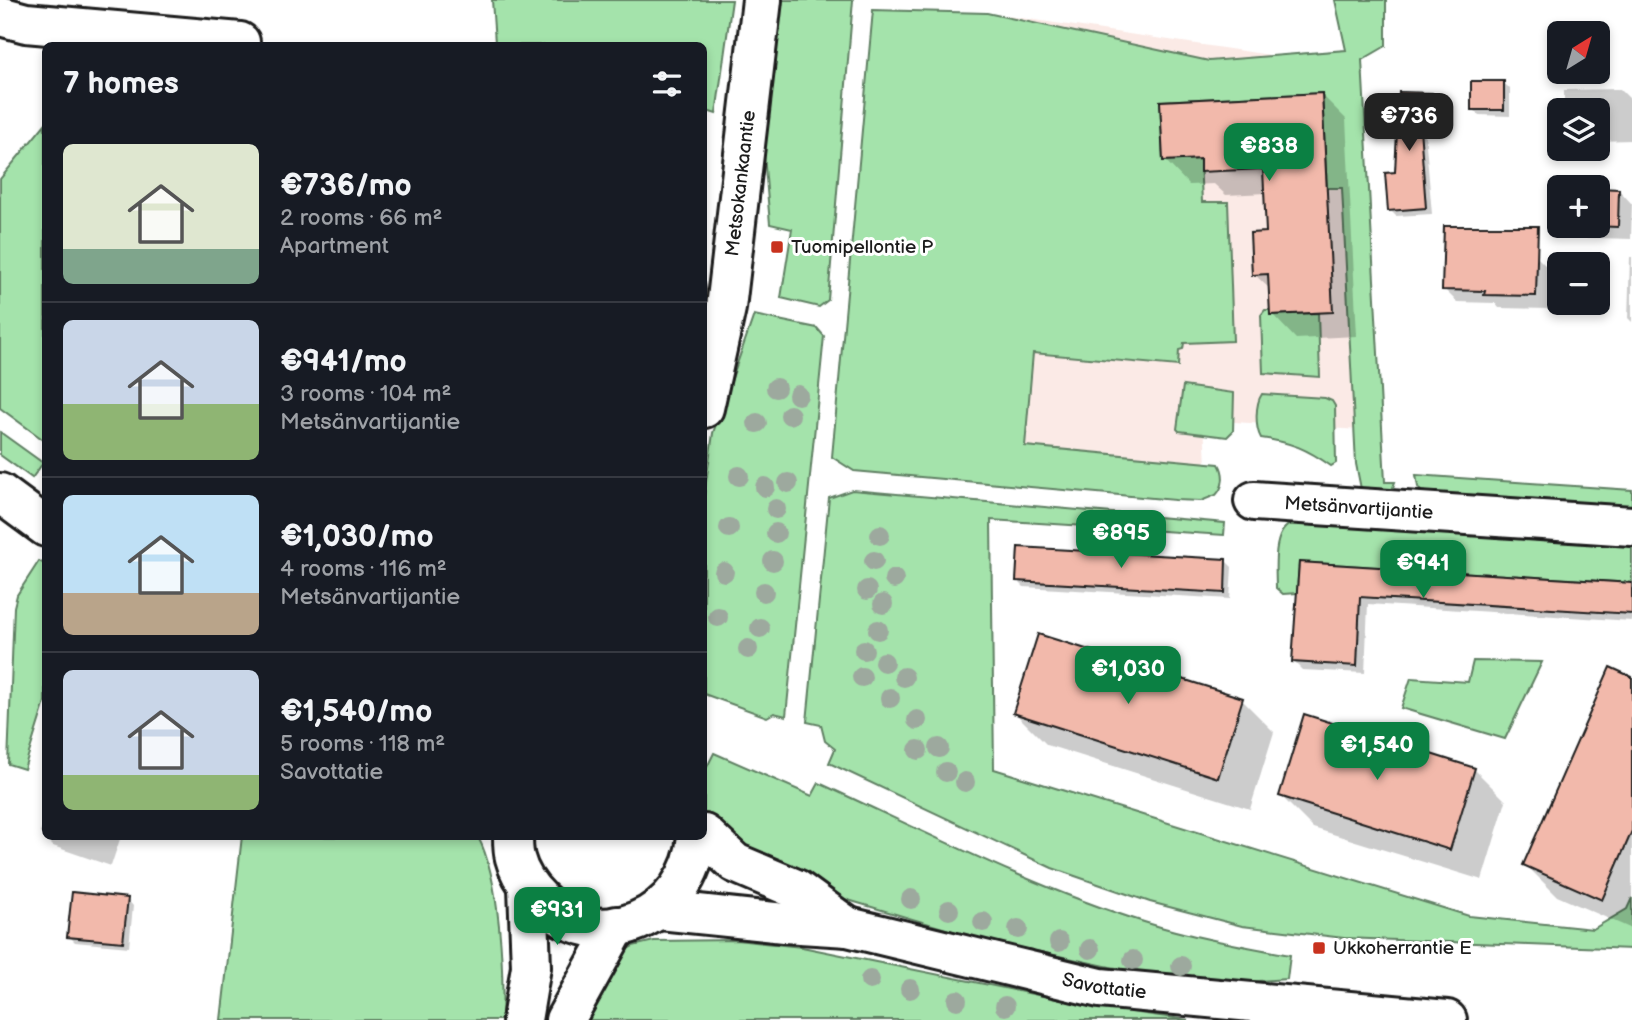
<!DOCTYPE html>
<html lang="en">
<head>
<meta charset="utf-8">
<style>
  body { margin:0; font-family:"Balsamiq Sans",sans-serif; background:#242831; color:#f1f3f6; height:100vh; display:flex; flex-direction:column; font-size:26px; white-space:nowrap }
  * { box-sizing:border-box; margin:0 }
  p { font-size:23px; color:#9ea1a6 }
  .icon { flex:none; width:38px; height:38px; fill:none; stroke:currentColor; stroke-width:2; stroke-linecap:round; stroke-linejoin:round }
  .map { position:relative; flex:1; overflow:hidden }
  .drawer { position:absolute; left:42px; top:42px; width:665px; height:798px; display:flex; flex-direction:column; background:#171b24; border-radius:10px; box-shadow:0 4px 10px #0003 }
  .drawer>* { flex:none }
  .needle { width:46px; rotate:37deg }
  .tools { position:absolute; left:1547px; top:21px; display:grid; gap:14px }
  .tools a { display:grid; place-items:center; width:63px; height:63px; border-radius:10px; background:#171b24; box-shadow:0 4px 10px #0003; font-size:35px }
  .price { position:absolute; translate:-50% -60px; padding:0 16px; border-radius:14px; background:#0b8043; color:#fff; font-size:23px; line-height:46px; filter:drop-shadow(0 2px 4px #0008) }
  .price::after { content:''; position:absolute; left:50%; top:42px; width:21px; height:16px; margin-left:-10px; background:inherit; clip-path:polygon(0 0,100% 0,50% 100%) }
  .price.selected { background:#222; color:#fff }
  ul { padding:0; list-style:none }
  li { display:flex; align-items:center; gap:21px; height:175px; padding:0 21px }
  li+li { border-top:2px solid #363941 }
  li span { display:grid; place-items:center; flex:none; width:196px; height:140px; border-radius:10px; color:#555 }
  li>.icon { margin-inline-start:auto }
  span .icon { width:84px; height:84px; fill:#fffc; stroke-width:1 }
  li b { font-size:30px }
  h2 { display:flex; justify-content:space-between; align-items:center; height:84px; padding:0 21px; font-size:30px }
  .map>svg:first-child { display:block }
</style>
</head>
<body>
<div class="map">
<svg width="1632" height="1020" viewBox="0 0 1632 1020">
  <rect width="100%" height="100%" fill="#fff"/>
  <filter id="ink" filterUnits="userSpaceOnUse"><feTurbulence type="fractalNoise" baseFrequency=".0143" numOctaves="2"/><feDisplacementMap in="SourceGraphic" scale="14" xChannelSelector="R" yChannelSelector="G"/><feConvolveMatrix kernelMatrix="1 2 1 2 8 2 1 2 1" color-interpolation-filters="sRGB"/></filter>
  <g filter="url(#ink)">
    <!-- built -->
    <polygon fill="#fbeae6" points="987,13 1350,67 1375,431 1204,420 1207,490 992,471"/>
    <!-- green -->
    <g fill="#a4e3ab" stroke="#608064" stroke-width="2">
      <polygon points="492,0 732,0 716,114 704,110 704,46 504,45 495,43"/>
      <polygon points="775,0 853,0 828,300 819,307 781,298 792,229 770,224 762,132"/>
      <path d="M1335,0H1386V46L1362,60L1385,482H1395L1392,490L1387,494L1361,489L1356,464L1342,188H1327L1322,93L1160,101L1163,161L1200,159L1202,202H1228L1233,341L1184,343L1183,349L1179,350L1178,366L1033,353L1025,446L1219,464C1225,474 1224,487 1216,495L1201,501L1175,500L854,471L832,457L873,10L987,13L1209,61L1346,50Z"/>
      <polygon points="45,124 45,441 0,408 0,179"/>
      <polygon points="1265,310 1270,310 1271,315 1318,313 1320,377 1263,373 1261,315"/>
      <polygon points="754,315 817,328 824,336 786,716 774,713 767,717 704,694 704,496 713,433"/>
      <polygon points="1183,386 1234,393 1233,431 1227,437 1179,431 1177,429"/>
      <path d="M1262,394L1325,398L1332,401L1335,406L1336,463L1331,466C1307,449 1291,442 1261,438C1255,428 1255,404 1262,394Z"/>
      <polygon points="0,432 43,463 32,478 0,455"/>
      <polygon points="1416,475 1632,490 1632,509 1427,499 1418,487"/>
      <polygon points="852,490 1225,523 1224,535 991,520 994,769 1469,916 1593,929 1627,909 1632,898 1632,949 1344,938 1242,926 1150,902 1052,868 829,763 835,749 825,741 821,725 807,722 829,498"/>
      <path d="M1294,523L1632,541V583L1299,562L1297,593L1283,594L1276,588C1276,570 1271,528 1294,523Z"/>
      <polygon points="39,561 46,565 45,702 24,769 8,764 14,607 17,595"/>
      <polygon points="1473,661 1542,662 1505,739 1401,708 1411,678 1468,682"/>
      <path d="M714,753L812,796L819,783C926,832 1032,887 1144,922C1191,937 1241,946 1290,955L1287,979L1216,984L1110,967L980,939L787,882L704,830V773Z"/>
      <path d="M242,836L478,837C500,878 504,972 502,1020H221Z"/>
      <polygon points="736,940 802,947 1097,1007 1188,1020 579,1020 618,954 633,946 654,941"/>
    </g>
    <!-- shadow -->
    <g fill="#0003">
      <polygon points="1504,83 1510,89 1510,116 1479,115 1473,109"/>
      <polygon points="1620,89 1632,101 1632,140 1598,141 1598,110 1564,110 1564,90"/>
      <polygon points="1322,95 1346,119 1357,336 1296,339 1272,314 1271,290 1254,274 1268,234 1266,193 1226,195 1214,184 1189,185 1165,160"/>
      <polygon points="1431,95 1437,101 1436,134 1425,133 1432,214 1396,216 1390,210 1397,173"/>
      <polygon points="1554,188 1559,189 1559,226 1598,226 1598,190 1619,190 1632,204 1631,239 1567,237 1553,224"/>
      <polygon points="1537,257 1550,270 1549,309 1499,308 1495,303 1457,302 1444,289"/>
      <polygon points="1630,257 1632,257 1632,322 1628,318"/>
      <polygon points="1226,561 1232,567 1230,599 1024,587 1018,581"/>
      <polygon points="1300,564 1632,585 1632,621 1368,604 1365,673 1302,670 1294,662"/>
      <polygon points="1632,679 1632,929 1557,896 1525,864"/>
      <polygon points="1242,700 1274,732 1250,809 1047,745 1015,713"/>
      <polygon points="1474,769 1506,801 1482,880 1313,828 1281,796"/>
      <polygon points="46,787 46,804 41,800"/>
      <polygon points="46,816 46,836 121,836 111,866 53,846 40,833"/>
      <polygon points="127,899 133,906 129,947 75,942 69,936"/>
    </g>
    <!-- building -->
    <g fill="#f2b9ab" stroke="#1c1c1c" stroke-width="2">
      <rect x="1471" y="81" width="33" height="29"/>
      <polygon points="1399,92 1432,93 1430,128 1420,128 1426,208 1388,211 1385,173 1395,172"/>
      <polygon points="1322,93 1333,312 1270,315 1268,274 1252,275 1250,233 1266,232 1263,169 1200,172 1200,159 1163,161 1160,101"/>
      <polygon points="1552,187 1572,187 1559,187 1559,225 1552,224"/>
      <polygon points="1598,188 1619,189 1618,227 1591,226 1598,226"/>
      <polygon points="1444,226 1538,226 1536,296 1484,295 1485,291 1442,290"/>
      <polygon points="1018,547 1226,559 1225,593 1016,581"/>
      <polygon points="1299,562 1632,583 1632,614 1360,597 1357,666 1292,662"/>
      <polygon points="1038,634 1243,698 1218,778 1013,713"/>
      <polygon points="1610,667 1632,677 1632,831 1602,900 1523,865"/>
      <polygon points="1304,714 1475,768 1450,850 1279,796"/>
      <polygon points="72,892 128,898 123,942 67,937"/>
    </g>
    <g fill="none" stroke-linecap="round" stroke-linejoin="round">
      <!-- minor casing -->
      <g stroke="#1c1c1c" stroke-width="44">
        <g id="minor">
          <polyline points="0,16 26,23 240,42"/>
          <path id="s1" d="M704,408L726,308L762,0"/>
          <polyline points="0,493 46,527"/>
          <path id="s2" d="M1254,501L1632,526"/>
          <polyline points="704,834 735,863 796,889 848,927"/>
          <path d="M513,836C513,843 513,851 515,858C519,874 529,888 540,899C597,960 691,917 697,836"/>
          <path id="s3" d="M660,910L784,923L848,927L1100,988L1447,1020"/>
          <polyline points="522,1020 531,967 528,887"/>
          <polyline points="565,1020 617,926"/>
        </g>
      </g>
      <!-- minor -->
      <use href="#minor" stroke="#fff" stroke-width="38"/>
    </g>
    <!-- trees -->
    <g fill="#9da99e">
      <circle cx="776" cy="388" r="10"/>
      <circle cx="798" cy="395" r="10"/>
      <circle cx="790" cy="415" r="10"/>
      <circle cx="757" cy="423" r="10"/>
      <circle cx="739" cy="476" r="10"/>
      <circle cx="788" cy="483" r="10"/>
      <circle cx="765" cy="487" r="10"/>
      <circle cx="776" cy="509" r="10"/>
      <circle cx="729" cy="528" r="10"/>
      <circle cx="776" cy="533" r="10"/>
      <circle cx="880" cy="535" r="10"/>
      <circle cx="773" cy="561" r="10"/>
      <circle cx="874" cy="561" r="10"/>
      <circle cx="724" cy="572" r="10"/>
      <circle cx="894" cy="579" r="10"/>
      <circle cx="867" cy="590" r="10"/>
      <circle cx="764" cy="592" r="10"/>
      <circle cx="883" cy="604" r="10"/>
      <circle cx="718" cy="617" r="10"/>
      <circle cx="760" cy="628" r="10"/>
      <circle cx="878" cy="630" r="10"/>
      <circle cx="748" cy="649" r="10"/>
      <circle cx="864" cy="650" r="10"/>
      <circle cx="884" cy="662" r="10"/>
      <circle cx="862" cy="677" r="10"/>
      <circle cx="904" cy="677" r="10"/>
      <circle cx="890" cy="698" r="10"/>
      <circle cx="917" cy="720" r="10"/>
      <circle cx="939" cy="748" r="10"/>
      <circle cx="918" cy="750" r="10"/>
      <circle cx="946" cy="772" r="10"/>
      <circle cx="965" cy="782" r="10"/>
      <circle cx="911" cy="899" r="10"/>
      <circle cx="949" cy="910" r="10"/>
      <circle cx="983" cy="922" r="10"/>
      <circle cx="1018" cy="929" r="10"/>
      <circle cx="1059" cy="942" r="10"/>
      <circle cx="1090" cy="949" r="10"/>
      <circle cx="1133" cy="960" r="10"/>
      <circle cx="1181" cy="966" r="10"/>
      <circle cx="870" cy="980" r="10"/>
      <circle cx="910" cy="989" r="10"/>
      <circle cx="957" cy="1000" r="10"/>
      <circle cx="1005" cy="1006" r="10"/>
    </g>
  </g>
  <!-- markers -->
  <g fill="#c8321e" stroke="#fff" stroke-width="2.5">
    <rect x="770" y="240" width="14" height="14" rx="3.5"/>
    <rect x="1312" y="941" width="14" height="14" rx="3.5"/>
  </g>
  <g text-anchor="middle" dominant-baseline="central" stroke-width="6" stroke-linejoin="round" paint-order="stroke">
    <!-- street labels -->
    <g font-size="19" fill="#1c1c1c" stroke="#fff">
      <text stroke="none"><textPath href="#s1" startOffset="228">Metsokankaantie</textPath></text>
      <text stroke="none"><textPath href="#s2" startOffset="105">Metsänvartijantie</textPath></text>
      <text stroke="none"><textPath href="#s3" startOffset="452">Savottatie</textPath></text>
    </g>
    <!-- poi labels -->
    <g font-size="19" fill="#1c1c1c" stroke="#fff" text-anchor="start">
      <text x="791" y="247">Tuomipellontie P</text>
      <text x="1333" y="948">Ukkoherrantie E</text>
    </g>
  </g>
</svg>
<div class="tools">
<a><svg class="needle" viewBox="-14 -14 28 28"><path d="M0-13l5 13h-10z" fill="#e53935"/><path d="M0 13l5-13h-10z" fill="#9ea1a6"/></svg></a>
<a><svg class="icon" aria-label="layers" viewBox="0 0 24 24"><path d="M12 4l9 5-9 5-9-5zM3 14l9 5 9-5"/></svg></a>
<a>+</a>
<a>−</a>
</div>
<b class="price selected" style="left:1409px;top:153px">€736</b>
<b class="price" style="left:1269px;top:183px">€838</b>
<b class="price" style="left:1121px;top:570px">€895</b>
<b class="price" style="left:1423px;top:600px">€941</b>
<b class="price" style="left:1128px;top:706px">€1,030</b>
<b class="price" style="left:1377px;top:782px">€1,540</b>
<b class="price" style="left:557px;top:947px">€931</b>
<section class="drawer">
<h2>7 homes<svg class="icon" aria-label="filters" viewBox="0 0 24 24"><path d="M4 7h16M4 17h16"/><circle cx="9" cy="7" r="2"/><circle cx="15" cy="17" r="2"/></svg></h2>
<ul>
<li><span style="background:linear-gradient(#dfe7d0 75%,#7fa58c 0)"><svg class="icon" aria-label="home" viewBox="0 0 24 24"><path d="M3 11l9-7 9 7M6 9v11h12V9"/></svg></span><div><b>€736/mo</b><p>2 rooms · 66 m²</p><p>Apartment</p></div></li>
<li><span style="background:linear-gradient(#c9d6e8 60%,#8fb573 0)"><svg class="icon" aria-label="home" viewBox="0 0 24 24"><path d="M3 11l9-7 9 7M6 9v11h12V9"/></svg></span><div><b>€941/mo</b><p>3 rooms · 104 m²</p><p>Metsänvartijantie</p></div></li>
<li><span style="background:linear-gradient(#bfe0f5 70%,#b9a48a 0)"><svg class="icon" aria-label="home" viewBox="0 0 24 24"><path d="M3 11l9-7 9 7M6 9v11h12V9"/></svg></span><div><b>€1,030/mo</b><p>4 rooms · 116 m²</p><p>Metsänvartijantie</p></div></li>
<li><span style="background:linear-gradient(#c9d6e8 75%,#8fb573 0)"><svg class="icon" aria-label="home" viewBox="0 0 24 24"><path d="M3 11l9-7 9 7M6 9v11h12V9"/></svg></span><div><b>€1,540/mo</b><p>5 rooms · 118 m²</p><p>Savottatie</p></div></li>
</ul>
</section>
</div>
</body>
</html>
